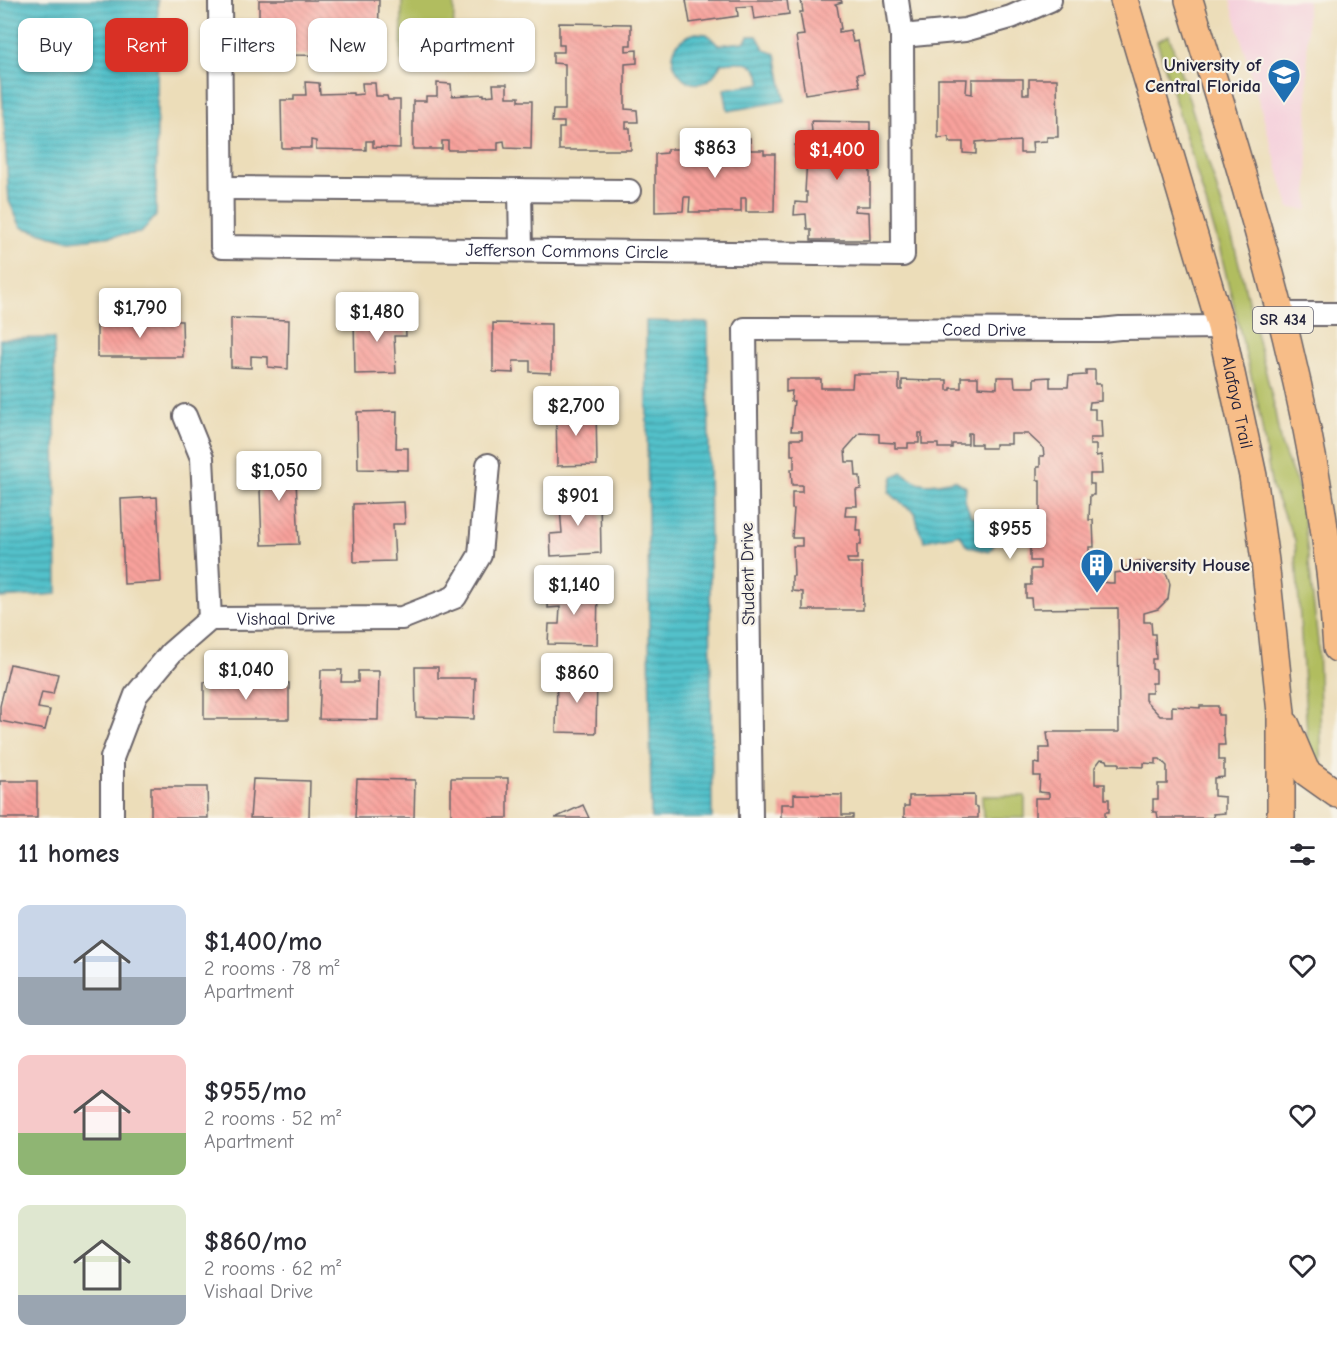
<!DOCTYPE html>
<html lang="en">
<head>
<meta charset="utf-8">
<style>
  body { margin:0; font-family:"Comic Neue",sans-serif; background:#f7f7f7; color:#2b2b33; height:100vh; display:flex; flex-direction:column; font-size:22px; white-space:nowrap }
  * { box-sizing:border-box; margin:0 }
  p { font-size:20px; color:#7c7c81 }
  .icon { flex:none; width:33px; height:33px; fill:none; stroke:currentColor; stroke-width:2; stroke-linecap:round; stroke-linejoin:round }
  .map { position:relative; height:818px; overflow:hidden }
  .side { display:flex; flex-direction:column; background:#fff; flex:1 }
  .side>* { flex:none }
  .banner { position:absolute; left:18px; top:18px; width:600px; height:54px; display:flex; gap:12px }
  .price { position:absolute; translate:-50% -51px; padding:0 14px; border-radius:6px; background:#fff; color:#222; font-size:20px; line-height:39px; filter:drop-shadow(0 2px 3px #0008) }
  .price::after { content:''; position:absolute; left:50%; top:36px; width:18px; height:14px; margin-left:-9px; background:inherit; clip-path:polygon(0 0,100% 0,50% 100%) }
  .price.current { background:#d93025; color:#fff }
  ul { padding:0; list-style:none }
  li { display:flex; align-items:center; gap:18px; height:150px; padding:0 18px }
  li span { display:grid; place-items:center; flex:none; width:168px; height:120px; border-radius:12px; color:#555 }
  li>.icon { margin-inline-start:auto }
  span .icon { width:72px; height:72px; fill:#fffc; stroke-width:1 }
  li b { font-size:26px }
  h2 { display:flex; justify-content:space-between; align-items:center; height:72px; padding:0 18px; font-size:26px }
  .chip { padding:0 21px; border-radius:12px; background:#fff; box-shadow:0 2px 4px #0004; font-size:21px; line-height:54px }
  .chip.current { background:#d93025; color:#fff }
  .map>svg:first-child { display:block }
</style>
</head>
<body>
<div class="map">
<svg width="1337" height="818" viewBox="0 0 1337 818">
  <defs>
    <pattern id="water-rules" width="6" height="5" patternUnits="userSpaceOnUse" patternTransform="scale(1.5)"><rect width="6" height="5" fill="#53c1ca"/><path d="M0 2.5h6" fill="none" stroke="#449ca5"/></pattern>
    <pattern id="building-back-hatch" width="6" height="6" patternUnits="userSpaceOnUse" patternTransform="scale(1.5)"><rect width="6" height="6" fill="#f8a19b"/><path d="M-1 5l2 2M0 0l6 6M5-1l2 2" fill="none" stroke="#d48a86"/></pattern>
  </defs>
  <rect width="100%" height="100%" fill="#f7f3e8"/>
  <filter id="ink" filterUnits="userSpaceOnUse"><feTurbulence type="fractalNoise" baseFrequency=".0167" numOctaves="2"/><feDisplacementMap in="SourceGraphic" scale="12" xChannelSelector="R" yChannelSelector="G"/><feConvolveMatrix kernelMatrix="1 2 1 2 8 2 1 2 1" color-interpolation-filters="sRGB"/></filter>
  <filter id="wash" filterUnits="userSpaceOnUse"><feTurbulence type="fractalNoise" baseFrequency=".008" numOctaves="4" result="noise"/><feDisplacementMap in="SourceGraphic" scale="24" xChannelSelector="R" yChannelSelector="G"/><feGaussianBlur stdDeviation="1.35" result="paint"/><feColorMatrix in="noise" values="0 0 0 0 0 0 0 0 0 0 0 0 0 0 0 0 0 1.4 0 .05"/><feComposite in="paint" operator="in"/></filter>
  <g filter="url(#wash)">
    <rect width="100%" height="100%" fill="#ecddb9"/>
    <!-- built -->
    <polygon fill="#f5cfdb" points="1230,0 1307,0 1308,210 1289,208"/>
    <!-- green -->
    <g fill="#b1bd5f" stroke="#6a704d" stroke-width="1.5">
      <polygon points="402,0 454,0 453,61 401,61"/>
      <polygon points="1169,35 1234,244 1273,401 1281,445 1301,494 1318,642 1322,775 1308,748 1295,540 1272,488 1258,404 1219,246 1157,41"/>
      <polygon points="1025,796 1025,818 983,818 982,796"/>
    </g>
    <!-- water -->
    <g fill="url(#water-rules)" stroke="#3a7282" stroke-width="1.5">
      <polygon points="0,0 158,0 156,216 141,233 70,241 21,227 9,201 0,59"/>
      <path d="M696,33L707,34L718,45L744,42L749,36H757L765,50L776,54L785,101L728,111L724,89L762,83C756,59 743,61 721,63C697,118 642,47 696,33Z"/>
      <polygon points="646,321 708,323 712,818 651,818"/>
      <polygon points="54,338 57,594 0,598 0,339"/>
      <path d="M902,472C923,489 930,484 955,480L966,487L965,500L971,516L998,522L1001,535L989,552L967,546L960,534L925,541L919,530L915,512L903,505L889,492L893,477Z"/>
    </g>
    <g id="blocks">
      <!-- building -->
      <g fill="url(#building-back-hatch)">
        <polygon points="259,0 379,0 378,56 349,56 350,41 345,41 344,56 293,55 294,40 288,40 287,54 259,55"/>
        <polygon points="686,0 787,0 789,14 754,19 752,6 737,7 738,16 690,23"/>
        <polygon points="801,0 841,0 842,2 835,4 837,6 841,29 839,29 839,32 850,30 853,42 858,41 864,73 857,74 860,86 805,94 796,36 804,35 800,12 803,12"/>
        <polygon points="559,23 631,24 631,45 626,45 626,51 637,50 637,63 625,64 625,109 637,110 638,122 626,122 626,128 630,128 631,150 559,150 559,128 564,128 564,122 552,122 553,110 565,110 565,64 553,63 553,52 564,52 564,45 559,45"/>
        <polygon points="938,79 967,79 966,93 972,94 972,79 1023,79 1023,94 1029,94 1029,79 1057,79 1058,137 1047,137 1047,141 1032,142 1033,153 1020,153 1020,141 986,143 986,141 976,142 976,154 963,153 963,142 949,142 949,137 938,138"/>
        <polygon points="305,82 319,83 320,94 353,93 353,95 363,94 362,83 375,83 376,96 387,96 388,100 400,100 400,148 373,147 373,141 366,141 366,150 316,149 316,141 311,140 311,148 282,148 281,100 294,100 294,95 306,95"/>
        <polygon points="437,83 451,84 452,96 484,94 484,96 494,95 493,84 507,84 507,97 519,97 519,101 532,101 531,149 505,148 504,141 498,142 498,150 448,150 448,141 442,141 442,149 413,149 413,101 426,101 426,96 437,96"/>
        <polygon points="811,121 870,122 870,150 856,149 855,155 870,155 870,206 855,206 854,211 869,212 870,240 811,240 811,229 807,229 806,214 794,215 795,202 807,203 807,192 805,192 807,158 795,158 795,145 807,146 807,132 812,132"/>
        <polygon points="681,137 693,137 693,149 703,150 738,149 738,138 750,138 750,150 764,150 764,154 775,154 774,212 746,212 746,198 741,198 741,212 689,212 690,197 684,197 683,211 655,212 655,154 667,153 667,149 681,149"/>
        <polygon points="405,314 406,336 394,336 396,373 355,374 354,316"/>
        <polygon points="231,318 289,320 288,369 268,367 268,357 251,356 251,368 231,367"/>
        <polygon points="97,320 182,321 183,357 97,357"/>
        <polygon points="493,323 551,324 551,373 530,372 530,361 513,361 514,373 493,372"/>
        <polygon points="1086,370 1095,370 1095,384 1101,384 1101,401 1090,402 1089,409 1095,409 1095,420 1101,420 1102,438 1090,438 1090,445 1096,445 1096,456 1101,455 1102,474 1090,474 1090,484 1094,484 1094,495 1090,495 1089,520 1093,520 1094,547 1089,547 1089,559 1086,559 1086,566 1101,582 1110,583 1114,583 1114,573 1122,572 1128,566 1138,561 1155,563 1167,575 1170,584 1168,599 1158,609 1144,613 1144,622 1151,622 1152,634 1155,634 1156,659 1152,659 1152,669 1156,670 1156,683 1152,683 1152,693 1145,693 1145,700 1160,716 1172,716 1172,706 1200,708 1200,706 1218,706 1218,715 1223,715 1223,735 1224,735 1225,745 1219,745 1219,760 1224,760 1224,777 1214,778 1214,796 1225,797 1225,813 1213,814 1214,818 1158,818 1157,812 1153,812 1153,799 1158,799 1158,784 1167,784 1167,766 1160,759 1156,759 1156,764 1144,763 1144,767 1119,766 1119,763 1108,763 1107,760 1101,759 1095,767 1095,784 1105,784 1105,799 1109,799 1109,812 1105,812 1105,818 1035,818 1035,798 1049,798 1049,793 1039,792 1040,776 1034,776 1034,763 1040,764 1040,748 1049,748 1047,732 1119,732 1118,608 1032,609 1031,598 1026,598 1026,585 1031,585 1031,569 1040,569 1040,561 1030,561 1030,544 1025,544 1025,531 1030,531 1031,515 1040,515 1040,480 1037,480 1037,467 1040,467 1040,456 1044,456 1043,448 1028,434 1011,434 1011,444 995,444 995,448 981,448 981,444 971,444 971,433 968,433 968,444 952,444 952,448 938,448 938,444 922,444 922,433 919,433 919,443 908,443 908,448 895,448 895,443 879,442 879,434 860,433 845,450 846,462 855,462 856,476 860,476 861,489 856,490 857,506 846,506 845,516 857,516 856,530 861,530 861,545 857,545 857,559 847,559 848,563 862,563 863,610 803,610 803,592 792,591 792,576 794,576 793,546 802,546 802,538 792,538 794,509 792,509 792,492 802,492 802,485 792,485 791,469 794,469 794,455 791,455 791,439 802,439 802,431 791,431 794,401 791,401 792,391 786,392 786,379 821,379 821,388 852,388 853,374 899,374 899,390 902,390 902,380 931,381 931,380 947,380 947,390 951,390 951,388 961,388 961,377 978,377 978,387 997,388 997,377 1014,377 1015,387 1034,387 1034,378 1050,377 1050,387 1068,387 1069,376 1086,375"/>
        <polygon points="596,408 597,465 557,466 556,409"/>
        <polygon points="397,411 396,448 408,448 408,470 358,469 357,412"/>
        <polygon points="295,459 299,544 262,545 259,461"/>
        <polygon points="559,496 600,496 601,553 551,556 550,534 562,533"/>
        <polygon points="157,497 161,582 124,584 121,499"/>
        <polygon points="404,502 405,524 393,524 395,561 354,562 353,504"/>
        <polygon points="549,587 598,587 597,645 548,644 549,624 559,624 560,607 548,608"/>
        <polygon points="10,664 58,674 53,694 42,692 38,708 50,710 45,730 0,721 0,706"/>
        <polygon points="415,667 438,667 438,678 475,678 474,719 416,717"/>
        <polygon points="321,670 342,670 341,682 358,682 358,671 379,671 378,720 319,719"/>
        <polygon points="557,676 597,676 596,733 556,732"/>
        <polygon points="204,682 289,683 289,719 204,719"/>
        <rect x="451" y="778" width="57" height="40"/>
        <polygon points="253,779 310,781 309,818 250,818"/>
        <polygon points="357,779 415,780 414,818 355,818"/>
        <rect x="0" y="781" width="37" height="37"/>
        <polygon points="151,787 207,787 208,818 151,818"/>
        <polygon points="794,794 842,795 842,815 853,815 853,818 781,818 781,804 794,804"/>
        <polygon points="974,795 974,806 978,807 978,818 904,818 904,806 909,806 909,796"/>
        <polygon points="583,805 589,818 555,818"/>
      </g>
    </g>
  </g>
  <g filter="url(#ink)">
    <use href="#blocks" fill-opacity="0" stroke="#696367" stroke-width="1.5"/>
    <g fill="none" stroke-linecap="round" stroke-linejoin="round">
      <!-- minor casing -->
      <g stroke="#696367" stroke-width="26">
        <g id="minor">
          <path id="s1" d="M220,0L222,247L903,255L902,36L897,0"/>
          <polyline points="902,36 965,30 1011,17 1050,0"/>
          <polyline points="222,188 629,191"/>
          <polyline points="520,190 521,250"/>
          <polyline points="1282,314 1337,314"/>
          <polyline points="185,416 202,458 210,619"/>
          <path id="s2" d="M112,818V758L136,695L171,653L210,619L402,618L455,597L480,555L488,465"/>
          <path id="s3" d="M751,818L745,329L1101,330L1120,328L1221,327"/>
        </g>
      </g>
      <!-- major casing -->
      <g stroke="#696367" stroke-width="30">
        <g id="major">
          <path id="s4" d="M1124,0L1221,327L1253,476L1265,561L1281,713V818"/>
          <path d="M1189,0C1254,212 1323,426 1337,648"/>
          <polyline points="1286,725 1306,772 1337,794"/>
        </g>
      </g>
      <!-- minor -->
      <use href="#minor" stroke="#fff" stroke-width="22"/>
      <!-- major -->
      <use href="#major" stroke="#f7bd88" stroke-width="27"/>
    </g>
  </g>
  <!-- icons -->
  <defs>
    <g id="university-pin" transform="scale(1.725)"><path d="M0 17L-7.5 6A9.5 9.5 0 1 1 7.5 6Z" fill="#1f6fb2" stroke="#f7f3e8"/><path d="M0-5L7-2L0 1L-7-2ZM-4 1L0 2.5L4 1V4Q0 6-4 4Z" fill="#fff"/></g>
    <g id="building-pin" transform="scale(1.725)"><path d="M0 17L-7.5 6A9.5 9.5 0 1 1 7.5 6Z" fill="#1f6fb2" stroke="#f7f3e8"/><path d="M-4-6H4V6H1V3H-1V6H-4ZM-2.5-4.3h1.7v1.8h-1.7ZM.8-4.3h1.7v1.8H.8ZM-2.5-1h1.7V.8h-1.7ZM.8-1h1.7V.8H.8Z" fill="#fff"/></g>
  </defs>
  <g fill-rule="evenodd">
    <use href="#university-pin" x="1284" y="75"/>
    <use href="#building-pin" x="1097" y="565"/>
  </g>
  <g text-anchor="middle" dominant-baseline="central" stroke-width="4.5" stroke-linejoin="round" paint-order="stroke">
    <!-- shield labels -->
    <rect fill="#f7f3e8" stroke="#62616f" stroke-width="1.5" x="1253" y="307" width="60" height="26" rx="4.5"/>
    <g font-size="16" font-weight="bold" fill="#22223b">
      <text x="1283" y="320">SR 434</text>
    </g>
    <!-- poi labels -->
    <g font-size="18" font-weight="bold" fill="#22223b" stroke="#f7f3e8" text-anchor="end">
      <text x="1261" y="65">University of<tspan x="1261" dy="21">Central Florida</tspan></text>
      <text x="1120" y="565" text-anchor="start">University House</text>
    </g>
    <!-- street labels -->
    <g font-size="18" fill="#22223b" stroke="#f7f3e8">
      <text stroke="none"><textPath href="#s1" startOffset="592">Jefferson Commons Circle</textPath></text>
      <text stroke="none"><textPath href="#s3" startOffset="728">Coed Drive</textPath></text>
      <text stroke="none"><textPath href="#s4" startOffset="418">Alafaya Trail</textPath></text>
      <text transform="translate(748 574) rotate(-91)">Student Drive</text>
      <text stroke="none"><textPath href="#s2" startOffset="310">Vishaal Drive</textPath></text>
    </g>
  </g>
</svg>
<b class="price" style="left:715px;top:179px">$863</b>
<b class="price current" style="left:837px;top:181px">$1,400</b>
<b class="price" style="left:140px;top:339px">$1,790</b>
<b class="price" style="left:377px;top:343px">$1,480</b>
<b class="price" style="left:576px;top:437px">$2,700</b>
<b class="price" style="left:279px;top:502px">$1,050</b>
<b class="price" style="left:578px;top:527px">$901</b>
<b class="price" style="left:1010px;top:560px">$955</b>
<b class="price" style="left:574px;top:616px">$1,140</b>
<b class="price" style="left:246px;top:701px">$1,040</b>
<b class="price" style="left:577px;top:704px">$860</b>
<div class="banner">
<a class="chip">Buy</a>
<a class="chip current">Rent</a>
<a class="chip">Filters</a>
<a class="chip">New</a>
<a class="chip">Apartment</a>
</div>
</div>
<section class="side">
<h2>11 homes<svg class="icon" aria-label="filters" viewBox="0 0 24 24"><path d="M4 7h16M4 17h16"/><circle cx="9" cy="7" r="2"/><circle cx="15" cy="17" r="2"/></svg></h2>
<ul>
<li><span style="background:linear-gradient(#c9d6e8 60%,#9aa5b1 0)"><svg class="icon" aria-label="home" viewBox="0 0 24 24"><path d="M3 11l9-7 9 7M6 9v11h12V9"/></svg></span><div><b>$1,400/mo</b><p>2 rooms · 78 m²</p><p>Apartment</p></div><svg class="icon" aria-label="heart" viewBox="0 0 24 24"><path d="M12 20l-8-8c-3-5 5-10 8-4 3-6 11-1 8 4z"/></svg></li>
<li><span style="background:linear-gradient(#f6c9c9 65%,#8fb573 0)"><svg class="icon" aria-label="home" viewBox="0 0 24 24"><path d="M3 11l9-7 9 7M6 9v11h12V9"/></svg></span><div><b>$955/mo</b><p>2 rooms · 52 m²</p><p>Apartment</p></div><svg class="icon" aria-label="heart" viewBox="0 0 24 24"><path d="M12 20l-8-8c-3-5 5-10 8-4 3-6 11-1 8 4z"/></svg></li>
<li><span style="background:linear-gradient(#dfe7d0 75%,#9aa5b1 0)"><svg class="icon" aria-label="home" viewBox="0 0 24 24"><path d="M3 11l9-7 9 7M6 9v11h12V9"/></svg></span><div><b>$860/mo</b><p>2 rooms · 62 m²</p><p>Vishaal Drive</p></div><svg class="icon" aria-label="heart" viewBox="0 0 24 24"><path d="M12 20l-8-8c-3-5 5-10 8-4 3-6 11-1 8 4z"/></svg></li>
</ul>
</section>
</body>
</html>
